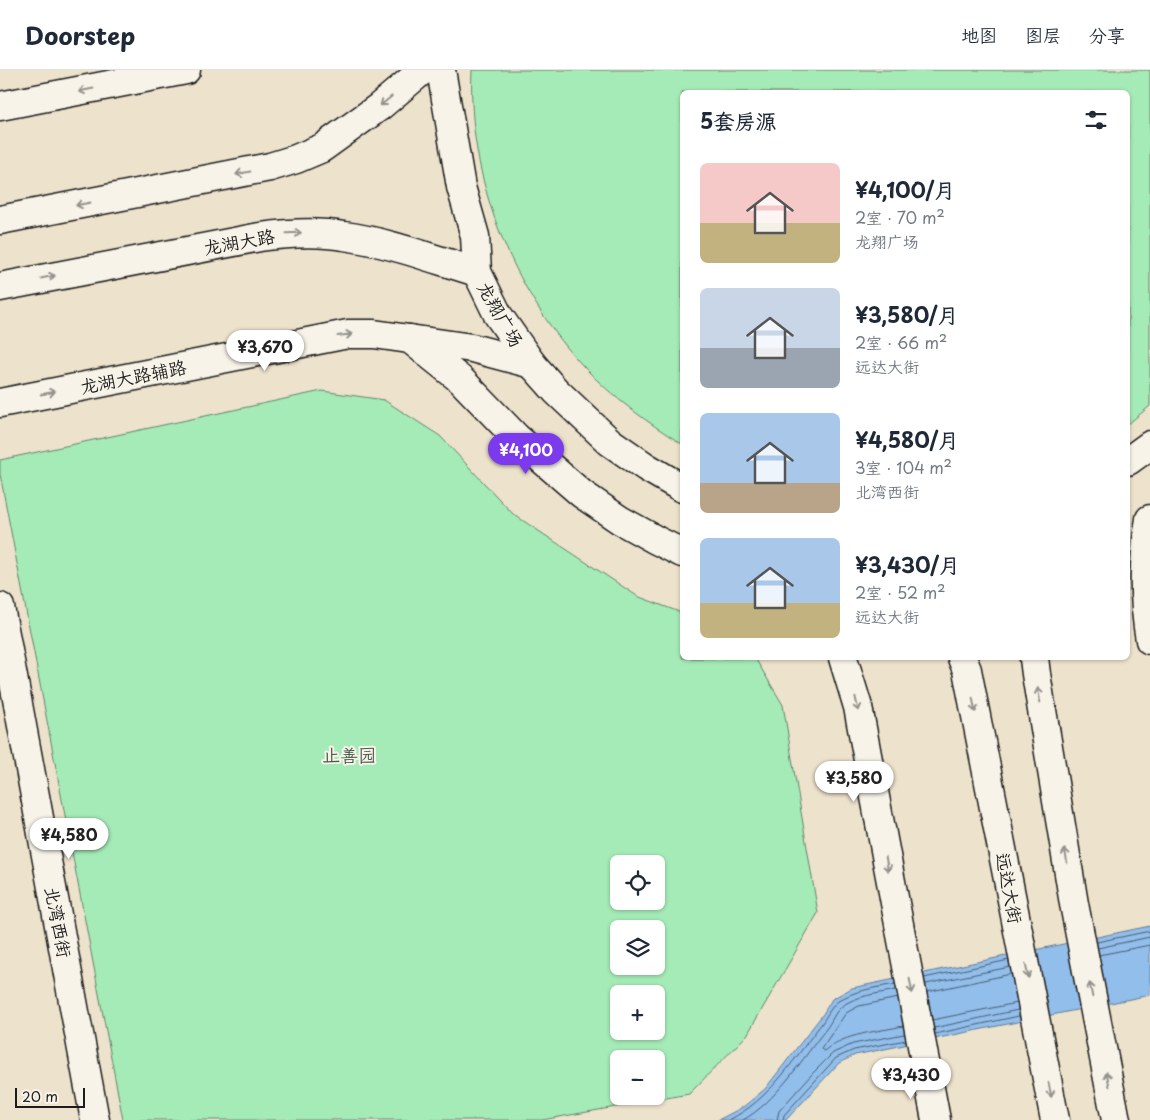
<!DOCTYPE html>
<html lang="zh">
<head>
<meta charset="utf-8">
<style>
  body { margin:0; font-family:"Playpen Sans","LXGW WenKai TC",sans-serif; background:#f6f6f7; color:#1f2937; height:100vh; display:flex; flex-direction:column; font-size:19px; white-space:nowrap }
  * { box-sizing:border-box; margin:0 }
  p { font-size:16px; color:#747a83 }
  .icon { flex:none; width:28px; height:28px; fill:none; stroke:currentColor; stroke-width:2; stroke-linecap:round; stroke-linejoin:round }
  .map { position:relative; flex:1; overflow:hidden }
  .drawer { position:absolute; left:680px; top:20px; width:450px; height:570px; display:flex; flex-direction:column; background:#fff; border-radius:8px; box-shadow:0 1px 4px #0004 }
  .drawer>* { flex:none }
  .controls { position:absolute; left:610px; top:785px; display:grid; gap:10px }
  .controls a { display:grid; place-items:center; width:55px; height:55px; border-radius:8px; background:#fff; box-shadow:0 1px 4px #0004; font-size:25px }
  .scale { position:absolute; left:15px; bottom:12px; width:70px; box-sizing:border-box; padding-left:5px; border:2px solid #1c1c1c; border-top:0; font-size:14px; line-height:18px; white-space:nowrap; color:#1c1c1c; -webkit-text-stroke:4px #f7f3e8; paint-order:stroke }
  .price { position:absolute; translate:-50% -42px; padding:0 11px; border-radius:18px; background:#fff; color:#222; font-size:16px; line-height:32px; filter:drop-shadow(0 1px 2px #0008) }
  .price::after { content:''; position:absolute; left:50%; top:30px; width:15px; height:11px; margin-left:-8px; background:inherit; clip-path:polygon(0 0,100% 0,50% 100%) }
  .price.active { background:#7c3aed; color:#fff }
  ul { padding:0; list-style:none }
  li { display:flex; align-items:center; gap:15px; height:125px; padding:0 20px }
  li span { display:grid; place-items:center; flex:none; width:140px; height:100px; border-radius:8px; color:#555 }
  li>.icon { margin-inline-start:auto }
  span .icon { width:60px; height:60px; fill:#fffc; stroke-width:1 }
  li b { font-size:21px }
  h2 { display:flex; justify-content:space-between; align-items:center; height:60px; padding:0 20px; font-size:21px }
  header { display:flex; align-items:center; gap:30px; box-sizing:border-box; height:70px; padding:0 25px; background:#fff; border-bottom:1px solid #e0e1e3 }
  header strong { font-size:24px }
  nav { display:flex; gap:28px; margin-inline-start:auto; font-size:18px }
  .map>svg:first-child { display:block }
</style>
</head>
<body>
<header>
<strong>Doorstep</strong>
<nav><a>地图</a><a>图层</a><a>分享</a></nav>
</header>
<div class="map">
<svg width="1150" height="1050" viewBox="0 0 1150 1050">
  <rect width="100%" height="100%" fill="#ede2cc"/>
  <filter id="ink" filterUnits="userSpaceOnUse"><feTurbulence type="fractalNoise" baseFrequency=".02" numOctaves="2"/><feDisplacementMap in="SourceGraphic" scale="10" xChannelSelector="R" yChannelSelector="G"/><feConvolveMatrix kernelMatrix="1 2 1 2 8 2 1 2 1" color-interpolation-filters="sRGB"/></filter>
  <g filter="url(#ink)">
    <!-- green -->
    <g fill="#a5ebb7" stroke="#60846a" fill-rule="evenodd">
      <path d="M472,0H1150V336L1128,354V22H682V374C647,352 613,328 584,297C511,218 467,108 472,0Z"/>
      <path d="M322,321L384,330L440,366L513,444L637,526L682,543V588H755L783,635L818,843L747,965L689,1024L542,1050H123L0,404V390ZM619,794H656V831H619ZM619,859H656V896H619ZM619,924H656V961H619ZM619,989H656V1026H619Z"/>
    </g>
    <!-- water -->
    <polygon fill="#91beeb" stroke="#627d98" points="1150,856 1150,925 855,985 839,993 786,1050 718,1050 743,1037 765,1019 823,944 832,929 852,918"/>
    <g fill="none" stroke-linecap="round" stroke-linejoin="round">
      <!-- shore -->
      <g stroke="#4b5d6f" stroke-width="1">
        <polyline points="1097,872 1150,861"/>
        <polyline points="1098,878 1150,867"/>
        <polyline points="1099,885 1150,875"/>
        <polyline points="924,908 1009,890"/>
        <polyline points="926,914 1010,897"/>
        <polyline points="927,922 1011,904"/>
        <path d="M898,928L859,936L846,943L821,979L824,981C845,963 877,962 903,956"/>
        <polyline points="932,950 1017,933"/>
        <polyline points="934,958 1018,940"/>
        <polyline points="935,964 1019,946"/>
        <path d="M729,1050C770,1029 791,993 819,957C825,950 830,938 837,932C853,920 876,918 895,914"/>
        <path d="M743,1050C775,1033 803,988 826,959C831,953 835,942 841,937C856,925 878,924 896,920"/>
        <polyline points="777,1050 779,1041 812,1004 833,983 853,974 904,964"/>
        <polyline points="783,1050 784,1045 836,988 854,980 906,970"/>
      </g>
      <!-- secondary casing -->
      <g stroke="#1c1c1c" stroke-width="31">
        <g id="secondary">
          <polyline points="0,36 186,0"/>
          <polyline points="410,269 461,310 516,367 582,424 620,450 656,470 682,483"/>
          <polyline points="0,333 348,264 374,264 472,278 532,294"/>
          <path d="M1150,449C1143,489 1143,530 1150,570"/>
          <polyline points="0,537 95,1050"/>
          <polyline points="843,588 858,637 936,1050"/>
        </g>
      </g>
      <!-- primary casing -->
      <g stroke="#1c1c1c" stroke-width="31">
        <g id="primary">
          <polyline points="962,588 967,600 1055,1050"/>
          <polyline points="1034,588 1036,604 1074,834 1116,1050"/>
        </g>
      </g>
      <!-- highway casing -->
      <g stroke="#1c1c1c" stroke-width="31">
        <g id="highway">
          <polyline points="441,0 461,117 475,166 477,202 498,245 532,294 556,321 610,372 646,397 682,418"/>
          <polyline points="0,150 270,97 296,89 322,78 379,37 423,0"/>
          <path d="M0,217L260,167C288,163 315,161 344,166C389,172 433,189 477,202"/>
          <polyline points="1128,391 1150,375"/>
        </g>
      </g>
      <!-- secondary -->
      <use href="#secondary" stroke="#f7f3e8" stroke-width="28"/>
      <!-- primary -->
      <use href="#primary" stroke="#f7f3e8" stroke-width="28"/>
      <!-- highway -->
      <use href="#highway" stroke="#f7f3e8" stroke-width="28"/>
    </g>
    <!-- one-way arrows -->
    <defs><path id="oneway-shaft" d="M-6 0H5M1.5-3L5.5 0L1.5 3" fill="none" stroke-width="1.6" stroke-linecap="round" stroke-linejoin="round" transform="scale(1.25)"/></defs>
    <g stroke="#94928c">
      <use href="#oneway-shaft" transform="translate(86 20) rotate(169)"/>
      <use href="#oneway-shaft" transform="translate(386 31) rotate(141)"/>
      <use href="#oneway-shaft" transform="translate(243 103) rotate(169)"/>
      <use href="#oneway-shaft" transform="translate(83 134) rotate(169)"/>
      <use href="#oneway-shaft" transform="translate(294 163) rotate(-2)"/>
      <use href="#oneway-shaft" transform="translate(48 207) rotate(-11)"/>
      <use href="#oneway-shaft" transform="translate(345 265) rotate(-7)"/>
      <use href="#oneway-shaft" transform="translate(48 323) rotate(-11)"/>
      <use href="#oneway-shaft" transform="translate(1039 625) rotate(-100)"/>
      <use href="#oneway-shaft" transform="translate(857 634) rotate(77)"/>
      <use href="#oneway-shaft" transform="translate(974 635) rotate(79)"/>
      <use href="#oneway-shaft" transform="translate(1066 786) rotate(-100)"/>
      <use href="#oneway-shaft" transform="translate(887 794) rotate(79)"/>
      <use href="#oneway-shaft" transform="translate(1027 901) rotate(79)"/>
      <use href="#oneway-shaft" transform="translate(911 916) rotate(79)"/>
      <use href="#oneway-shaft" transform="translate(1091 920) rotate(-101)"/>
      <use href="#oneway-shaft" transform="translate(1108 1009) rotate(-101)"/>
      <use href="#oneway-shaft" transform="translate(1050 1020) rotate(79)"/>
    </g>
  </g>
  <g text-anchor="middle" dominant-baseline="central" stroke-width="4" stroke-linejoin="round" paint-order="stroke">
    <!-- street labels -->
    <g font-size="18" fill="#1c1c1c" stroke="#f7f3e8">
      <text transform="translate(239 171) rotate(-10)">龙湖大路</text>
      <text transform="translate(501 244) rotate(60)">龙翔广场</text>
      <text transform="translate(133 306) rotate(-11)">龙湖大路辅路</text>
      <text transform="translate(1010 818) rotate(79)">远达大街</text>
      <text transform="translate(59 852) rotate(79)">北湾西街</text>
    </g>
    <!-- park labels -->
    <g font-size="18" fill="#455a4a" stroke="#f7f3e8">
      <text x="349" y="684">止善园</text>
    </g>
  </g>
</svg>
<div class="controls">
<a><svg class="icon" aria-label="locate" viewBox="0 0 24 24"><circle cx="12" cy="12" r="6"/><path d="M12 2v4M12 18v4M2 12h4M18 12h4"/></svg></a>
<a><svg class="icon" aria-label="layers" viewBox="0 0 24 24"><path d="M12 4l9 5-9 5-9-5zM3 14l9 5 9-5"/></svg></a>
<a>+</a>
<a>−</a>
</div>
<div class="scale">20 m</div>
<b class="price" style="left:265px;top:302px">¥3,670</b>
<b class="price active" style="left:526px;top:405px">¥4,100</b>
<b class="price" style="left:854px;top:733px">¥3,580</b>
<b class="price" style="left:69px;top:790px">¥4,580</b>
<b class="price" style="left:911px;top:1030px">¥3,430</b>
<section class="drawer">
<h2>5套房源<svg class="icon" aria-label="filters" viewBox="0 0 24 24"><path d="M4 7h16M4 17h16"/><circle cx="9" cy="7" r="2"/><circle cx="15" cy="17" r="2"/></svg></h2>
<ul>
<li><span style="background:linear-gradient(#f6c9c9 60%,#c2b280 0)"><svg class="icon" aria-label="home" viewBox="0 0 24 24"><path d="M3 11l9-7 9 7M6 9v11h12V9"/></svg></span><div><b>¥4,100/月</b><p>2室 · 70 m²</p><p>龙翔广场</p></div></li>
<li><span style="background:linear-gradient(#c9d6e8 60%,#9aa5b1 0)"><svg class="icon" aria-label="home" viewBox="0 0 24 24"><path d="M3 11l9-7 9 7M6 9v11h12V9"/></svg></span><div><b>¥3,580/月</b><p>2室 · 66 m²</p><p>远达大街</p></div></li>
<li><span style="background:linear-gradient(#a9c7e8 70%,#b9a48a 0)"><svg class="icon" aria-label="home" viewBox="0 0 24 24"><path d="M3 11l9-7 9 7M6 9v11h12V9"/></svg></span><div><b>¥4,580/月</b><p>3室 · 104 m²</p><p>北湾西街</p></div></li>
<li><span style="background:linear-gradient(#a9c7e8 65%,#c2b280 0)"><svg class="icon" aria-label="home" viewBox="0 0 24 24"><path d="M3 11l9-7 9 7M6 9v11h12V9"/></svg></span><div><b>¥3,430/月</b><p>2室 · 52 m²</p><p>远达大街</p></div></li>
</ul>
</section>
</div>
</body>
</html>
